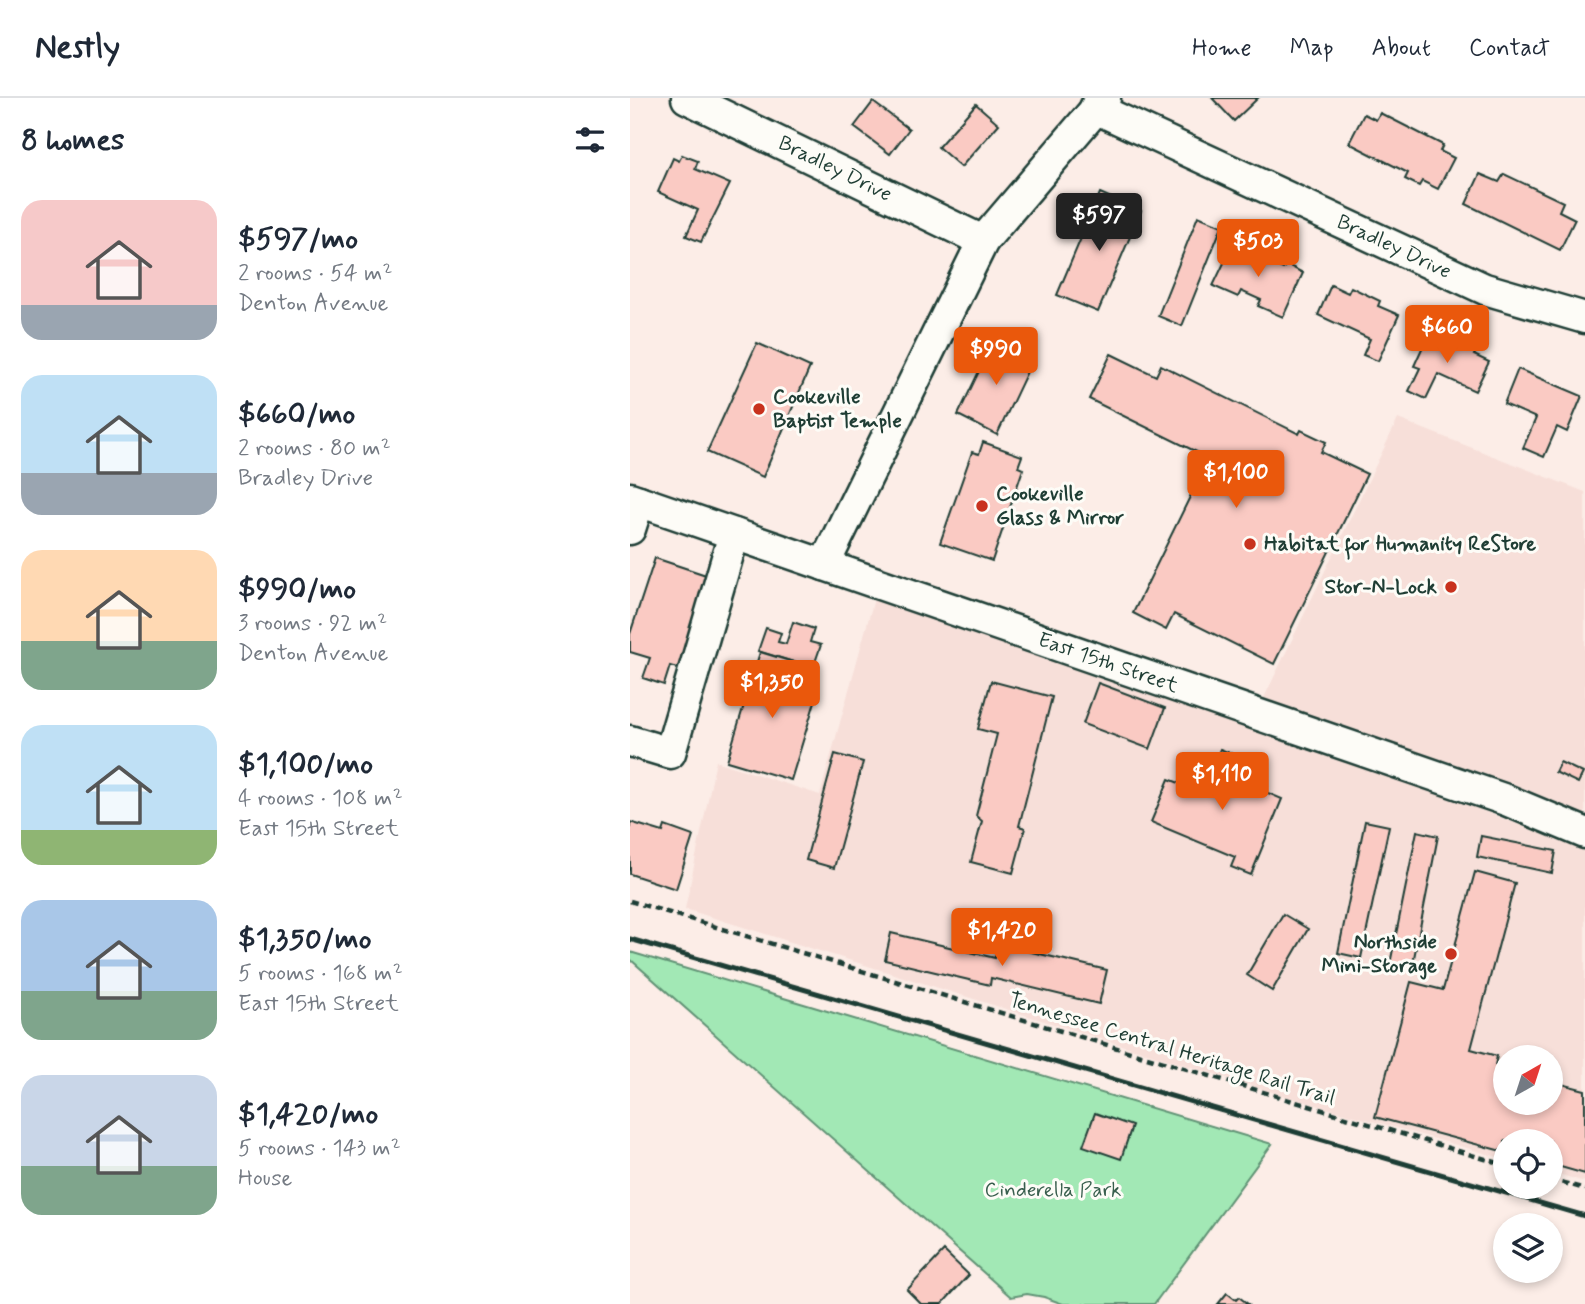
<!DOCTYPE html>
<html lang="en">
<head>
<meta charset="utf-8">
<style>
  body { margin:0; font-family:Mynerve,sans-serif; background:#f2f2f3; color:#1f2937; height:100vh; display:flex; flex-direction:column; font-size:26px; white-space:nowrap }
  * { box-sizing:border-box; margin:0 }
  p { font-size:23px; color:#747a83 }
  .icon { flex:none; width:38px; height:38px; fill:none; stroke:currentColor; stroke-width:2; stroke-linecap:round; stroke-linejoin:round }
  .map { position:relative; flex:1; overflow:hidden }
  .sheet { display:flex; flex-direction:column; background:#fff; width:630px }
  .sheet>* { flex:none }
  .needle { width:46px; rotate:39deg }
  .buttons { position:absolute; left:863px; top:947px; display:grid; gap:14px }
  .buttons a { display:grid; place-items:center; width:70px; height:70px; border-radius:50%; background:#fff; box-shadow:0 4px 10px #0003; font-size:35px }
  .price { position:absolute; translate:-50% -60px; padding:0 16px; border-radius:7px; background:#ea580c; color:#fff; font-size:23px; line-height:46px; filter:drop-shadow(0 2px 4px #0008) }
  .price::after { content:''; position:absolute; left:50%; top:42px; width:21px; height:16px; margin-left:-10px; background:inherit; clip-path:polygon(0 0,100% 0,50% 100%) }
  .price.current { background:#222; color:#fff }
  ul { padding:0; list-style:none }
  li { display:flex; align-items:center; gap:21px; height:175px; padding:0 21px }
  li span { display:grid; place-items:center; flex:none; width:196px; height:140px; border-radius:21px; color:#555 }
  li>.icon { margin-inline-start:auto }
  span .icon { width:84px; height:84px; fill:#fffc; stroke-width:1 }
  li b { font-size:30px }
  h2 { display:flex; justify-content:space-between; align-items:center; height:84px; padding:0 21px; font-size:30px }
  header { display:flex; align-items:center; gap:42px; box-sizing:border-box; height:98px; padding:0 35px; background:#fff; border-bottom:2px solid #e0e1e3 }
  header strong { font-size:33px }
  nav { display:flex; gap:38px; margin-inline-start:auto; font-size:24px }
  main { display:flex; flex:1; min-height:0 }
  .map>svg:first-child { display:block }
</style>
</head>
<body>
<header>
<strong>Nestly</strong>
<nav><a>Home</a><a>Map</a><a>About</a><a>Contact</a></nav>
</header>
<main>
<section class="sheet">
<h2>8 homes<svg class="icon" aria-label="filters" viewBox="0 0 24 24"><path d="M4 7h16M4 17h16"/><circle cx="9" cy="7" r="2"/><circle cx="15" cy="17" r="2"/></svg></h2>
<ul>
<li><span style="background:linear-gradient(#f6c9c9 75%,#9aa5b1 0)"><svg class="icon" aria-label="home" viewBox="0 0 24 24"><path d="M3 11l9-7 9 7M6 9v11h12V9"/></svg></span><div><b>$597/mo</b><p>2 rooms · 54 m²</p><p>Denton Avenue</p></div></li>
<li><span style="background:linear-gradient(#bfe0f5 70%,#9aa5b1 0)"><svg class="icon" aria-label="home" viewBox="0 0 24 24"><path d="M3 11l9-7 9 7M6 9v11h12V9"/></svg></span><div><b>$660/mo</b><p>2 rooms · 80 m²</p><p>Bradley Drive</p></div></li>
<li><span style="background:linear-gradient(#ffd9b3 65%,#7fa58c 0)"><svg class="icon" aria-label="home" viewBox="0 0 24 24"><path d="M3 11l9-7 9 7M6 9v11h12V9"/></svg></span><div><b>$990/mo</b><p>3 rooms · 92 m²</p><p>Denton Avenue</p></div></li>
<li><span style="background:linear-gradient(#bfe0f5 75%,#8fb573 0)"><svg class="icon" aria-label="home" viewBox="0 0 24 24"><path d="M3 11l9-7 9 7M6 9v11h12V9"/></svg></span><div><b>$1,100/mo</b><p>4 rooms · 108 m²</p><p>East 15th Street</p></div></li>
<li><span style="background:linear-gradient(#a9c7e8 65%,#7fa58c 0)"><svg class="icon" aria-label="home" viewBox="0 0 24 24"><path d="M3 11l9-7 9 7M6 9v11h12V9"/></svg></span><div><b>$1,350/mo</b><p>5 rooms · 168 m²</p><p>East 15th Street</p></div></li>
<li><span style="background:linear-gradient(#c9d6e8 65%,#7fa58c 0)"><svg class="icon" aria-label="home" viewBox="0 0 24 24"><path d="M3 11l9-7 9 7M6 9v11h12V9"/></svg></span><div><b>$1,420/mo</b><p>5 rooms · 143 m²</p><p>House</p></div></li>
</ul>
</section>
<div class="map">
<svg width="955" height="1206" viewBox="0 0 955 1206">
  <rect width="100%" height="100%" fill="#fcede7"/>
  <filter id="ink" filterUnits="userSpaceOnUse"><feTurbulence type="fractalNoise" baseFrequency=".0143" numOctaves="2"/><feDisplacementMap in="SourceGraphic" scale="14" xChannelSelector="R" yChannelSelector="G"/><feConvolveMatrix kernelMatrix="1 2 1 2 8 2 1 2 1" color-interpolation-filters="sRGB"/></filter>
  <g filter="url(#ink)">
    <!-- built -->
    <g fill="#f7dfd9" fill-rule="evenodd">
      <polygon points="768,321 955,394 955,725 899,701 633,602"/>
      <path d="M246,494L732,665L955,753V1084L921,1074L920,1043H875V1061L655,998L55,811L86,663L190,697ZM875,959H920V1004H875Z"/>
    </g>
    <!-- green -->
    <polygon fill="#a2e8b5" stroke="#609274" stroke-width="2" points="0,854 642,1046 524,1206 433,1206 414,1199 397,1196 381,1199 0,861"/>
    <!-- building -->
    <g fill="#facac3" stroke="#1f3d34" stroke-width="2">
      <polygon points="582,0 628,0 604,23"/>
      <polygon points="243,4 279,31 260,56 224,29"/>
      <polygon points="346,6 369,26 331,69 308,49"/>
      <polygon points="750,15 813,47 810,53 824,60 808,91 792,83 789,88 775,81 778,75 719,45 734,16 746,22"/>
      <polygon points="52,57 68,63 65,71 100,86 71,144 56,138 68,112 28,94 43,60 49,63"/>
      <polygon points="850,76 869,84 874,76 933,104 929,113 945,121 930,152 836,106"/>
      <polygon points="470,95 511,113 468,214 427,197"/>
      <polygon points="568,118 592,128 552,228 528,218"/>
      <polygon points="605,142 617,148 615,153 653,171 656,166 673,175 653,219 628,208 631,202 611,193 608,199 583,188"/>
      <polygon points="701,187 718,195 721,189 750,203 748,208 769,217 748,263 733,257 740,241 688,217"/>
      <polygon points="799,235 817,243 819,238 847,251 844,257 859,264 845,293 808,276 796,301 779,293 790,270 784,268"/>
      <polygon points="364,242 403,261 367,337 328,317"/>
      <polygon points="127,245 180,269 133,379 77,354"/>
      <polygon points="481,256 526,278 531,267 669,336 671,332 696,344 691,354 737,376 644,566 544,516 536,532 503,515 579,360 459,301"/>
      <polygon points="888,271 952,298 937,334 927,329 914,359 893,350 906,320 874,306"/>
      <polygon points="353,344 392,358 388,369 393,371 362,463 310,445 342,354 349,356"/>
      <polygon points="25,460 85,480 54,572 40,568 34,587 13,580 20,560 0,554 0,536"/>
      <polygon points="163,524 184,531 180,544 191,547 183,570 128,553 136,530 151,535 148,544 156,546"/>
      <polygon points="130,554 163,564 156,587 187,597 161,682 97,663"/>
      <polygon points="361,583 422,599 389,728 395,730 383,775 341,764 352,723 346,718 367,636 348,631"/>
      <polygon points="468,585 535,610 520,651 453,626"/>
      <polygon points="590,651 620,663 612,684 652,701 621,777 601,769 605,759 521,724 539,681 572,694"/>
      <polygon points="205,656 233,664 204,770 176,762"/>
      <polygon points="930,664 953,675 948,685 925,674"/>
      <polygon points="735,723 759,728 731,860 708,855"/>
      <polygon points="0,724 33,734 35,728 63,738 46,791 0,776"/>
      <polygon points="787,733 808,738 782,870 760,866"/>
      <polygon points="851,738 926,753 922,775 847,759"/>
      <polygon points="845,774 885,785 841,951 867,958 865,967 875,970 875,1004 920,1004 920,983 955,992 955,1076 920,1066 920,1043 875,1043 875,1054 745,1019 781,884 813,892"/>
      <polygon points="653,816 678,831 642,893 617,877"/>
      <polygon points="261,835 365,860 368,846 477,872 469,906 361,880 360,887 255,862"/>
      <polygon points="465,1015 502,1028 491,1061 453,1048"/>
      <polygon points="314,1153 339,1177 312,1206 291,1206 277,1192"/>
      <polygon points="597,1195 606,1202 609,1199 618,1206 588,1206"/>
    </g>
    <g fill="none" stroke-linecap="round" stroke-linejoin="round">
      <!-- minor casing -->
      <g stroke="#1f3d34" stroke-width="35">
        <g id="minor">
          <polyline points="57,0 353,143"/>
          <polyline points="465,10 855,191 955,220"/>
          <polyline points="0,400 876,702 955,735"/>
          <polyline points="0,431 9,403"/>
          <polyline points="194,467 353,143 475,0"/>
          <polyline points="0,643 40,655 104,436"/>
        </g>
      </g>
      <!-- path -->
      <g stroke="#1f3d34" stroke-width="4.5" stroke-dasharray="7 5" stroke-linecap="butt">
        <polyline points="0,803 875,1067"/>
        <polyline points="920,1081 955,1091"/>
      </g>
      <!-- minor -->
      <use href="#minor" stroke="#fdfcf7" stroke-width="30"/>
      <!-- rail -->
      <polyline stroke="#1f3d34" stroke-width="5" points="0,841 955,1118"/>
    </g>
  </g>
  <!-- markers -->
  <g fill="#c8321e" stroke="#fdfcf7" stroke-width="2.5">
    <circle cx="129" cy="311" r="7"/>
    <circle cx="352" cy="408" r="7"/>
    <circle cx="620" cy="446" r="7"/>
    <circle cx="821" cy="489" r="7"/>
    <circle cx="821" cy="856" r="7"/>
  </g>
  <g text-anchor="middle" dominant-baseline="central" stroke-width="6" stroke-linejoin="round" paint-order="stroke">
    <!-- street labels -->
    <g font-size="21" fill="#1f3d34" stroke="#fdfcf7">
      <text transform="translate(205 71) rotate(26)">Bradley Drive</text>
      <text transform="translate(764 149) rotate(25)">Bradley Drive</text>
      <text transform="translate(478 565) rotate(19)">East 15th Street</text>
      <text transform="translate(542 951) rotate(17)">Tennessee Central Heritage Rail Trail</text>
    </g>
    <!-- poi labels -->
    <g font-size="21" font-weight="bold" fill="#1f3d34" stroke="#fdfcf7" text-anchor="start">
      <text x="143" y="299">Cookeville<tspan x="143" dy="24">Baptist Temple</tspan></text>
      <text x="366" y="396">Cookeville<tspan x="366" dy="24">Glass &amp; Mirror</tspan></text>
      <text x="634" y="446">Habitat for Humanity ReStore</text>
      <text x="807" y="489" text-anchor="end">Stor-N-Lock</text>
      <text x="807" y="844" text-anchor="end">Northside<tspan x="807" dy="24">Mini-Storage</tspan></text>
    </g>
    <!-- park labels -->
    <g font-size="21" fill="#395f4e" stroke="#fdfcf7">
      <text x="423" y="1092">Cinderella Park</text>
    </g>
  </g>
</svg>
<div class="buttons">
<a><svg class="needle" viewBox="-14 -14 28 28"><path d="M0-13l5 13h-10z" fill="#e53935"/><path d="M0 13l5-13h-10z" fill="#747a83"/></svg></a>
<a><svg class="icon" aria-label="locate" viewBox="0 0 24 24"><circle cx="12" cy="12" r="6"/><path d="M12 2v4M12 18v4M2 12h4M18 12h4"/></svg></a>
<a><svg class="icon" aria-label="layers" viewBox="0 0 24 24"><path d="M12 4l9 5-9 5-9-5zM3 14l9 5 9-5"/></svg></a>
</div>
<b class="price current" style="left:469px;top:155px">$597</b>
<b class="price" style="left:628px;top:181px">$503</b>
<b class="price" style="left:817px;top:267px">$660</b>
<b class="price" style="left:366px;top:289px">$990</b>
<b class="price" style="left:606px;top:412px">$1,100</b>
<b class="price" style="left:142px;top:622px">$1,350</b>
<b class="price" style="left:592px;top:714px">$1,110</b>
<b class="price" style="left:372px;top:870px">$1,420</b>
</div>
</main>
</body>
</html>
